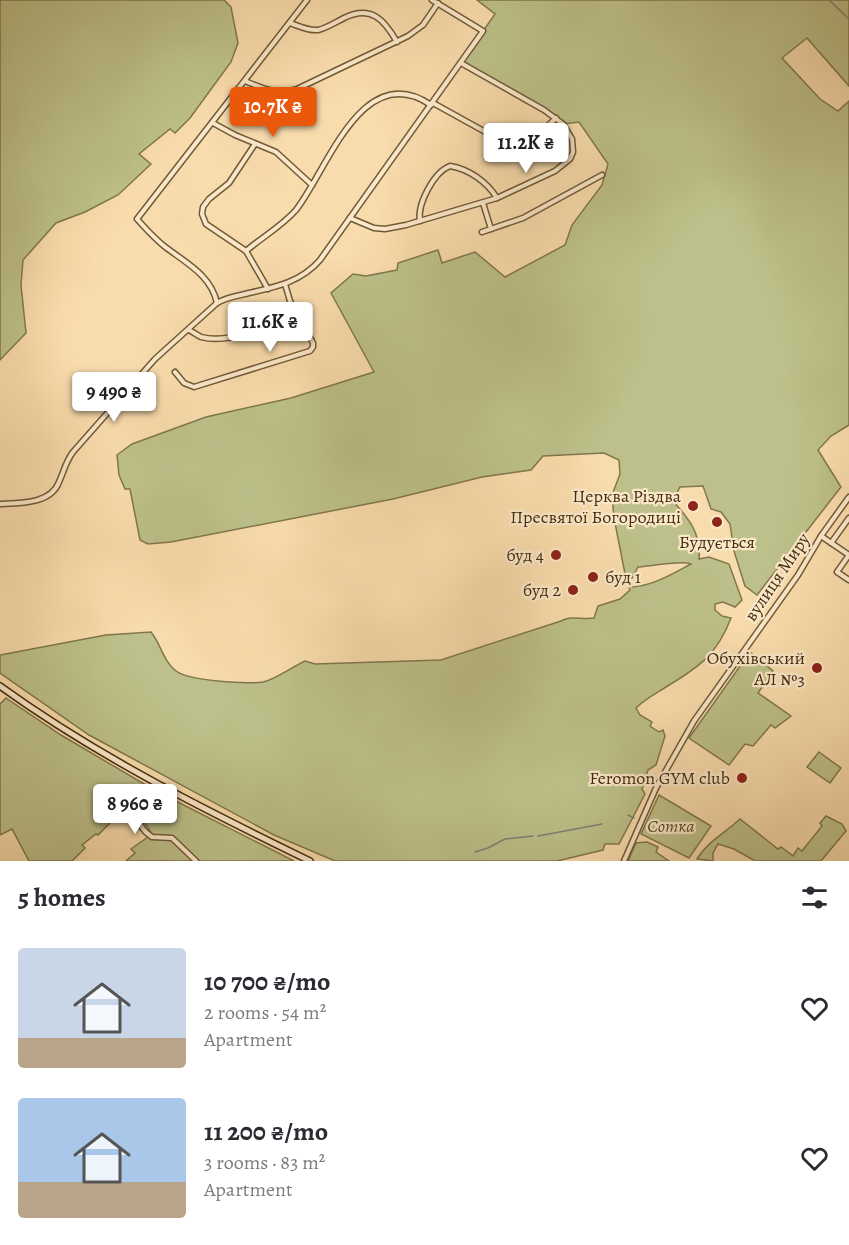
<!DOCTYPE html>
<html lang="en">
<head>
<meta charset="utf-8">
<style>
  body { margin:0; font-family:Alegreya,serif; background:#f7f7f7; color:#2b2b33; height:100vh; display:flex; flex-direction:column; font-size:22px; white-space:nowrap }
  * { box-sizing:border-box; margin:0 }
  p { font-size:20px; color:#7c7c81 }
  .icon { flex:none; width:33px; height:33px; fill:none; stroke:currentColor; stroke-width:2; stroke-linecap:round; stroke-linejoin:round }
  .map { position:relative; height:861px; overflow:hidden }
  .panel { display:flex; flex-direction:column; background:#fff; flex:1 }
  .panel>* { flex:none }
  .price { position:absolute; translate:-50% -51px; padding:0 14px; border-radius:6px; background:#fff; color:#222; font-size:20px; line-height:39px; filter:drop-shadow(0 2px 3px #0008) }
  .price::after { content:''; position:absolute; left:50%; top:36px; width:18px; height:14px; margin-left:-9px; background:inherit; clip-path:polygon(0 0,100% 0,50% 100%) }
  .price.active { background:#ea580c; color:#fff }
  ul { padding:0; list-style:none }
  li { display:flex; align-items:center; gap:18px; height:150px; padding:0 18px }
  li span { display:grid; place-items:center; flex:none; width:168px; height:120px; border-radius:6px; color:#555 }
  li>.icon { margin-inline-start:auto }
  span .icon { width:72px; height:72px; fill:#fffc; stroke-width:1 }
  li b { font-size:26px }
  h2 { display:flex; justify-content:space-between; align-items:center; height:72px; padding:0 18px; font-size:26px }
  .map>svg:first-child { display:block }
</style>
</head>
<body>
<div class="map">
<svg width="849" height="861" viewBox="0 0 849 861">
  <rect width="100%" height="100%" fill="#f9dcad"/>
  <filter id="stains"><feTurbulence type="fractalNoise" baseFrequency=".00333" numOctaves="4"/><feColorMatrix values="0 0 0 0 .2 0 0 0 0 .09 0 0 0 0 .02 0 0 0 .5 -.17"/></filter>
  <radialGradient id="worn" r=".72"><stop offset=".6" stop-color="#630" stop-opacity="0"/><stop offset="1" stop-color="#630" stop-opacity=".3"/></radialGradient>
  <!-- green -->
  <g fill="#bdc08a" stroke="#80774c" stroke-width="1.5">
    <polygon points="0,0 224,0 231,7 238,43 231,62 190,118 175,133 170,129 139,154 151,164 118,195 85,212 56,223 23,260 21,285 26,333 0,360"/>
    <path d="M477,0H849V86L807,38L782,58L820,99L838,111L849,101V425L831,436L818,450L841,487L757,595L745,586L734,551L730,524L721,512L711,509L703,486L680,487L673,501C689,519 701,533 699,559L709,557L729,564L742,600L735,607L723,602L715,604V610L722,616L731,618C717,655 699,667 666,687C655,694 645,699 636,708L640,715L652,722L650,726L659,732L663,730L665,736L656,765L648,770L642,789L645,794L619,844H605L603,850L557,861H335L274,835L89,735L0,673V655L106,635L151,632C161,644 163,661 176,671C189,681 246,684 263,682C274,680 294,666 305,661L315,664L441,660L561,621C571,615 582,620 594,618L598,606L620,599L630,590L629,587C651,587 672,574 691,564C682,560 651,566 638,567L632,578L626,579L614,518L612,495L620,474L619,460L604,453L543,456L531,470L482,477L393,499L171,542L148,544L140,540L130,489H125L119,475L117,455L132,444L206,417L291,398L374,372L331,293L353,274L366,276L397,270L398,263L438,250L442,263L475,252L505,277L565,245L572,225L602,185L608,164L579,122L563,124L556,118L461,63L495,14Z"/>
    <polygon points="750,652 773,671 758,693 791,716 775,728 771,725 753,746 745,744 729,765 689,738"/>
    <polygon points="6,698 61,735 156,791 137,802 131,798 116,810 115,818 98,835 96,834 82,845 85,848 72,861 29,861 12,829 0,835 0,704"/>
    <polygon points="819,752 841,768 830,783 807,767"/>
    <polygon points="160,793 294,861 126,861 135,853 131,849 152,834 141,817"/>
    <polygon points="659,795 711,826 689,858 641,834"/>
    <path d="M826,816L842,824L846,831L821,861H755L734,849L718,844L713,853V861L697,859C708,841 725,833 740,819L778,849L781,847L793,856L798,848L802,851L822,826L820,823Z"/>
    <polygon points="647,842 658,847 656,852 669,861 628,861 636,843"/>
  </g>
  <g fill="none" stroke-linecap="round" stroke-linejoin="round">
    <!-- stream -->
    <g stroke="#7d8173" stroke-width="1.5">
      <polyline points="829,0 849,19"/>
      <polyline points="628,815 634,818"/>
      <polyline points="538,836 602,824"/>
      <polyline points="475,852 488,848 505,839 533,836"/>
    </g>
    <!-- street casing -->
    <g stroke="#705a36" stroke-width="7">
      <g id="street">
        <path d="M290,23C299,26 308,31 318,30C327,28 336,22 344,18C371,5 384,19 397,42"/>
        <path d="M245,81C264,89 276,95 297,89L408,36L423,25L438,3"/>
        <path d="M433,103L500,140C528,147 537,136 556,118"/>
        <polyline points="213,123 235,135 276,152 312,185"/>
        <polyline points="483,203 491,229"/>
        <polyline points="350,218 374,228 385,229 406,225 497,198 555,171 570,159 573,152 572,139 563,124 544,110 461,63"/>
        <path d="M420,221C417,204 434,172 450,166C469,169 487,182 497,198"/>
        <polyline points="482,232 523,218 602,175"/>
        <polyline points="246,251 206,224 202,214 203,207 209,199 229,183 255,144"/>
        <path d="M268,289L246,251C262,237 281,227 296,210C327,171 362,58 431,105"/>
        <path d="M217,303C211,275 186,263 164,246C154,238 146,229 137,219L307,0"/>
        <path d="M189,330C193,332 197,335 201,337C230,345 272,325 296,311"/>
        <polyline points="175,372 184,383 194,387 310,351 313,347 313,343 290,301 285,284"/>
        <path d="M0,504C20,503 51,504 59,482C64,471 66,461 73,452L155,359L217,303C227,297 238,296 249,293C276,287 301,282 320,260L483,31L432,0"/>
        <polyline points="821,536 849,555"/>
        <polyline points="831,543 849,518"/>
        <polyline points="849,555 837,572 849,580"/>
        <path d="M161,786C147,803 125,819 152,837L172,838L196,861"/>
        <polyline points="624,861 656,788 694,721 798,575 821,536 849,497"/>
      </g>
    </g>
    <!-- secondary casing -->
    <g stroke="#432e0e" stroke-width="8">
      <path id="secondary" d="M0,686C97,756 203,809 310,861"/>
    </g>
    <!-- street -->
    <use href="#street" stroke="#fbe8ca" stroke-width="4"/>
    <!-- secondary -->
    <use href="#secondary" stroke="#fbe8ca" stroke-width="5"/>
  </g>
  <!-- markers -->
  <g fill="#8f2418" stroke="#fbe8ca" stroke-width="2">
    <circle cx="693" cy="506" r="6"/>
    <circle cx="717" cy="522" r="6"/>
    <circle cx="556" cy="555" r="6"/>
    <circle cx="593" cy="577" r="6"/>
    <circle cx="573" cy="590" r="6"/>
    <circle cx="817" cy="668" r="6"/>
    <circle cx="742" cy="778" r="6"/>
  </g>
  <g text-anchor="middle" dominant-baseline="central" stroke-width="4.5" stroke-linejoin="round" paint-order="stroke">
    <!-- poi labels -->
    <g font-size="18" fill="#432e0e" stroke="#fbe8ca" text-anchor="end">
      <text x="681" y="496">Церква Різдва<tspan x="681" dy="21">Пресвятої Богородиці</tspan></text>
      <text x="717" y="542" text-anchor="middle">Будується</text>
      <text x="544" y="555">буд 4</text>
      <text x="605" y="577" text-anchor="start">буд 1</text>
      <text x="561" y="590">буд 2</text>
      <text x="805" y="658">Обухівський<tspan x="805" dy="21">АЛ №3</tspan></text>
      <text x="730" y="778">Feromon GYM club</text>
    </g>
    <!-- street labels -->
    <g font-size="18" fill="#432e0e" stroke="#fbe8ca">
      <text transform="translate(777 577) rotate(-56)">вулиця Миру</text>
    </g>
    <!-- park labels -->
    <g font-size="18" font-style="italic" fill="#5b4b27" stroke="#fbe8ca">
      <text x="671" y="826">Сотка</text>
    </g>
  </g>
  <rect width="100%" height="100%" filter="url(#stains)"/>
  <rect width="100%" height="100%" fill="url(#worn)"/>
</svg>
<b class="price active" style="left:273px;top:138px">10.7K ₴</b>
<b class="price" style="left:526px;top:174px">11.2K ₴</b>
<b class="price" style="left:270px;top:353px">11.6K ₴</b>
<b class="price" style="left:114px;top:423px">9 490 ₴</b>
<b class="price" style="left:135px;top:835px">8 960 ₴</b>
</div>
<section class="panel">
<h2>5 homes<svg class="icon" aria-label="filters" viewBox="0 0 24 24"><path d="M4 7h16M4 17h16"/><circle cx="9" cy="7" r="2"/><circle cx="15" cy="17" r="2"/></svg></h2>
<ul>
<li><span style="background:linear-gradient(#c9d6e8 75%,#b9a48a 0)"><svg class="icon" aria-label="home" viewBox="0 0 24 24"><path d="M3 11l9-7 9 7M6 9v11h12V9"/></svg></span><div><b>10 700 ₴/mo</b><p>2 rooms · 54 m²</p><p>Apartment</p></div><svg class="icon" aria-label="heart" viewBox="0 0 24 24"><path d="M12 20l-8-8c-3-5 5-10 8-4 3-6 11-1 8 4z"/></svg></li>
<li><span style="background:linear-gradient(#a9c7e8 70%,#b9a48a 0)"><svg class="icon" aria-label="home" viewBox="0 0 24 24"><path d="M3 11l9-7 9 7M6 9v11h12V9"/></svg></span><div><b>11 200 ₴/mo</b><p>3 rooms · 83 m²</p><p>Apartment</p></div><svg class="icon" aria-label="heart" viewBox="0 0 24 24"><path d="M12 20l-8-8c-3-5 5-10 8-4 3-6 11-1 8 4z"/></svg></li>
</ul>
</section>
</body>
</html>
